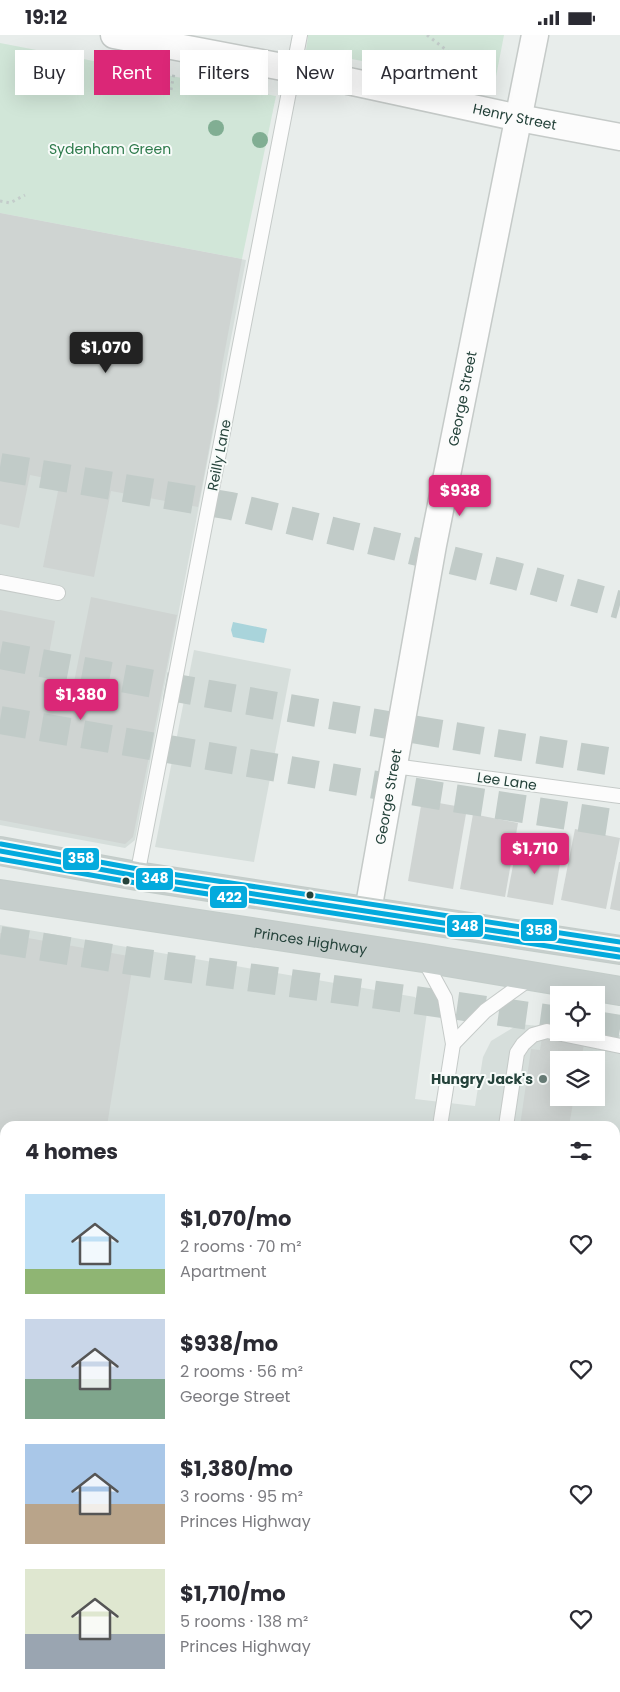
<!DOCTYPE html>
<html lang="en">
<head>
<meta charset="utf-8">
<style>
  body { margin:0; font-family:Poppins,sans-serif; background:#f2f2f3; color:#2b2b33; height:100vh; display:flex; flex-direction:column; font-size:19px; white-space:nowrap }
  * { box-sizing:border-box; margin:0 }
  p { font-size:16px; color:#7c7c81 }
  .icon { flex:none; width:28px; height:28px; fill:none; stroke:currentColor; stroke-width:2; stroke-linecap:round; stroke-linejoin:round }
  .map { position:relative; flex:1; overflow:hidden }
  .drawer { position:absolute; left:0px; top:1086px; width:620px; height:571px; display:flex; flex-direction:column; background:#fff; border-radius:15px 15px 0 0; box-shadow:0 5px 20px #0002 }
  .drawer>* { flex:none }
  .guide { position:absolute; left:15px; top:15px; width:590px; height:45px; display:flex; gap:10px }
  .controls { position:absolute; left:550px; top:951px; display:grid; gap:10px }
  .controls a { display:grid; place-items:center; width:55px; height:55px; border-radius:0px; background:#fff; box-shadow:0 5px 20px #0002; font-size:25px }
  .price { position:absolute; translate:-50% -42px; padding:0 11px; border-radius:5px; background:#db2777; color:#fff; font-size:16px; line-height:32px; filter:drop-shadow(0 1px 2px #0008) }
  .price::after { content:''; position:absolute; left:50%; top:30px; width:15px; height:11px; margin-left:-8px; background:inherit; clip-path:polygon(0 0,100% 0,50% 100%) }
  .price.on { background:#222; color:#fff }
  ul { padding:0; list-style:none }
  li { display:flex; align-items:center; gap:15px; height:125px; padding:0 25px }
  li span { display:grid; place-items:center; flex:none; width:140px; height:100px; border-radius:0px; color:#555 }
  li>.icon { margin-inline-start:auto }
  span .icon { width:60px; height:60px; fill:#fffc; stroke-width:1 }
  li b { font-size:21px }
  h2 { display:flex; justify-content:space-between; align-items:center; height:60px; padding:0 25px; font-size:21px }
  .chip { padding:0 18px; border-radius:0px; background:#fff; box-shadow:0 5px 20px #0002; font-size:18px; line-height:45px }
  .chip.on { background:#db2777; color:#fff }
  .status { display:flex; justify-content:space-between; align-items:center; height:35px; padding:0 25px; background:#fff; direction:ltr }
  .status svg { height:14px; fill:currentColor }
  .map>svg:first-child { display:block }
</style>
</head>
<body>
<div class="status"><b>19:12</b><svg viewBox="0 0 49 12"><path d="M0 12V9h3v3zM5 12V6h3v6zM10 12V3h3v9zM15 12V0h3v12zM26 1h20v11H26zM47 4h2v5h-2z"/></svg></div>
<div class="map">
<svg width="620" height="1657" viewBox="0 0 620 1657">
  <rect width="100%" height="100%" fill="#e8edeb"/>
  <!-- built -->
  <g fill="#d6dedb" fill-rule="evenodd">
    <polygon points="0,178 246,225 135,805 125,813 0,790"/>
    <polygon points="194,615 291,634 254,827 155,812"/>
    <path d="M0,890L415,962L427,977L415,1064L475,1071L483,1022L491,1006L519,989L559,993V998L596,997L620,1000V1657H0ZM559,1025H596V1062H559ZM5,1091H615V1652H5Z"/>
  </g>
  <!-- green -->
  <g fill="#d1e6d8">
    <polygon points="301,0 504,0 494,52 306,15 308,2"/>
    <polygon points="0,8 276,61 242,224 0,178"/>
  </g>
  <!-- water -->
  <polygon fill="#a9d4db" points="233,587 267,594 264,608 233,602 231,595"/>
  <!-- building -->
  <g fill="#cfd4d2">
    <polygon points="0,178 242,224 222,331 218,366 198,472 111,456 94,542 43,532 60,446 30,440 19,493 0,489"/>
    <polygon points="91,562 177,580 133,802 125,809 0,785 0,575 55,586 45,641 74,647"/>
    <polygon points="422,765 467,773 453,854 408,846"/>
    <polygon points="473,779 518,788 505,862 460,854"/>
    <polygon points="575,794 620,803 606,874 561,865"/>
    <polygon points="517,809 562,817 553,870 507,862"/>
    <polygon points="619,827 620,827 620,876 610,874"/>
    <polygon points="0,898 134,922 107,1091 5,1091 5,1253 0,1252"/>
    <polygon points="542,1002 584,1009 581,1025 559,1025 559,1062 574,1062 569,1091 520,1091 531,1014 540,1015"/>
  </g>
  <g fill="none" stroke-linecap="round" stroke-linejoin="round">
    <!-- motorway-tunnel -->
    <g stroke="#c1cbc8" stroke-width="28" stroke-dasharray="28 14" stroke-linecap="butt">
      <polyline points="0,432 231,471 516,541 620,570"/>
      <path d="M0,620C206,660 413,695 620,728"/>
      <polyline points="0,685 440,761 620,789"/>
      <polyline points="0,905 131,926 559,985"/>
      <polyline points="596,990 620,994"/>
    </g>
    <!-- service casing -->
    <g stroke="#c5cac8" stroke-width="16">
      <g id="service">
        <polyline points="0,547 58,558"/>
        <polyline points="394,731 620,761"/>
        <polyline points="137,841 300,0"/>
        <polyline points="423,923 445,963 453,1009 440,1091"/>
        <polyline points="453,1009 485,976 532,942"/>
        <polyline points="506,1091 517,1018 523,1009 533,1000 547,996 620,1011"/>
        <polyline points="615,1115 619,1114"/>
        <polyline points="0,1264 5,1265"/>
      </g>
    </g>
    <!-- minor casing -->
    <g stroke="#c5cac8" stroke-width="29">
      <g id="minor">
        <path id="s1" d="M114,0L293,34L519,83L620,102"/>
        <path id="s2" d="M368,876L433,510L535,0"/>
      </g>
    </g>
    <!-- trunk casing -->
    <g stroke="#c3ccc9" stroke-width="30">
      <g id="trunk">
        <polyline points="0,816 137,841 620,915"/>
        <path id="s3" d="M0,859L423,923L620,956"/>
      </g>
    </g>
    <!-- path -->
    <g stroke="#c3ccca" stroke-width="3" stroke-dasharray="2.5 4" stroke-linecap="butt">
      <polyline points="427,0 489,48"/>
      <polyline points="171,55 174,38"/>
      <polyline points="0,166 10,168 25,160"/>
    </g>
    <!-- service -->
    <use href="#service" stroke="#fcfcfc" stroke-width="14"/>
    <!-- minor -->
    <use href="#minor" stroke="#fcfcfc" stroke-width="26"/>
    <!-- trunk -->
    <use href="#trunk" stroke="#c6cecc" stroke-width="28"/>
    <!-- bus-1 casing -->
    <g stroke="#f7fbf9" stroke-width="9">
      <polyline id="bus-1" points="0,816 137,841 620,915"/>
    </g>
    <!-- bus-2 casing -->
    <g stroke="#f7fbf9" stroke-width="9">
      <polyline id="bus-2" points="0,824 136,848 619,922"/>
    </g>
    <!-- bus-3 casing -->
    <g stroke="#f7fbf9" stroke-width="9">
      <polyline id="bus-3" points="1,809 138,834 620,907"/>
    </g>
    <!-- bus-1 -->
    <use href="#bus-1" stroke="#04aadd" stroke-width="5"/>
    <!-- bus-2 -->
    <use href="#bus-2" stroke="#04aadd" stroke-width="5"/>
    <!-- bus-3 -->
    <use href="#bus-3" stroke="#04aadd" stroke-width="5"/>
  </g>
  <!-- trees -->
  <g fill="#81ae93">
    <circle cx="63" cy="25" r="8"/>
    <circle cx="159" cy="42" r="8"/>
    <circle cx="216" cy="93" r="8"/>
    <circle cx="260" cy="105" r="8"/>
  </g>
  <!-- markers -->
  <g fill="#24423a" stroke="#f7fbf9" stroke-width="2">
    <circle cx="126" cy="846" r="4.5"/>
    <circle cx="310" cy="860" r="4.5"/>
  </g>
  <circle fill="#697e78" stroke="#f7fbf9" stroke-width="2" cx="543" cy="1044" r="5"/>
  <g text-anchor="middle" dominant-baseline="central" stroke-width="4" stroke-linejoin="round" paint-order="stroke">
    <!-- street labels -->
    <g font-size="14" fill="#24423a" stroke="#f7fbf9">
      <text stroke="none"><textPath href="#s1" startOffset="409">Henry Street</textPath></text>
      <text stroke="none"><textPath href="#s2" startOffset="521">George Street</textPath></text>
      <text transform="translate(219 420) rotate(-79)">Reilly Lane</text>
      <text transform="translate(507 746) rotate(8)">Lee Lane</text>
      <text stroke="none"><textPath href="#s2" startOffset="116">George Street</textPath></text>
      <text stroke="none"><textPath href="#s3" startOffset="314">Princes Highway</textPath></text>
    </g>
    <!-- park labels -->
    <g font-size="14" fill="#2d7a4b" stroke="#f7fbf9">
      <text x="110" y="114">Sydenham Green</text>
    </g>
    <!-- poi labels -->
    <g font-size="14" font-weight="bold" fill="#24423a" stroke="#f7fbf9" text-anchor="end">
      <text x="533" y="1044">Hungry Jack's</text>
    </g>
  </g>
  <g stroke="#f7fbf9" stroke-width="2">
    <rect x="62" y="812" width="38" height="24" rx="5" fill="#04aadd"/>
    <rect x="135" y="832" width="39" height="24" rx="5" fill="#04aadd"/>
    <rect x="209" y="850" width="39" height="24" rx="5" fill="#04aadd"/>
    <rect x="446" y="879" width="38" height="24" rx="5" fill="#04aadd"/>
    <rect x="520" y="883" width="38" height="24" rx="5" fill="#04aadd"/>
  </g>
  <g font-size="14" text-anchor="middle" font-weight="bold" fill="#fff">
    <text x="81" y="828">358</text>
    <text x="155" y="848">348</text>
    <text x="229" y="867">422</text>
    <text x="465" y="896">348</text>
    <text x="539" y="900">358</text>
  </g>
</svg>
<div class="controls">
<a><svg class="icon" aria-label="locate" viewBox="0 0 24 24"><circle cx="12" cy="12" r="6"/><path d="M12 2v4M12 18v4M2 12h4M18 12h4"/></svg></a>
<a><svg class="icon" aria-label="layers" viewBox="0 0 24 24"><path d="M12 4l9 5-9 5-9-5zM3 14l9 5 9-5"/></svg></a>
</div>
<b class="price on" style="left:106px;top:339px">$1,070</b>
<b class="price" style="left:460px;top:482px">$938</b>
<b class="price" style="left:81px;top:686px">$1,380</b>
<b class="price" style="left:535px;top:840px">$1,710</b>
<div class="guide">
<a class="chip">Buy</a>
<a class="chip on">Rent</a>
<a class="chip">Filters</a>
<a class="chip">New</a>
<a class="chip">Apartment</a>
</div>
<section class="drawer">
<h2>4 homes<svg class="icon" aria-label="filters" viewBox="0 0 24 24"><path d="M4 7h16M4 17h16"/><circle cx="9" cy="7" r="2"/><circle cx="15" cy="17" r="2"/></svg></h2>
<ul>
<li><span style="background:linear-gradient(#bfe0f5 75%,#8fb573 0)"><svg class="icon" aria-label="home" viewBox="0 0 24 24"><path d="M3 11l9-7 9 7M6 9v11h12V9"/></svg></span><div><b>$1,070/mo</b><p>2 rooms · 70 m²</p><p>Apartment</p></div><svg class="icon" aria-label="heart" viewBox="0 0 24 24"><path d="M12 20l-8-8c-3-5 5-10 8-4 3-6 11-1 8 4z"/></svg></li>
<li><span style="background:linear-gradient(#c9d6e8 60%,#7fa58c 0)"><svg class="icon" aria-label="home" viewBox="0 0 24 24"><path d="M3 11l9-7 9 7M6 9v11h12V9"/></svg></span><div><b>$938/mo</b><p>2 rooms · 56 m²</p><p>George Street</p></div><svg class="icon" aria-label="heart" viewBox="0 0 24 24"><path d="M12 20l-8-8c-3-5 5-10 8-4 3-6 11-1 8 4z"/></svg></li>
<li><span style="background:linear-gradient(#a9c7e8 60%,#b9a48a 0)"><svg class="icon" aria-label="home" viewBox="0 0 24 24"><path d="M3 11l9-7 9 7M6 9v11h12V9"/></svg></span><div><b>$1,380/mo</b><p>3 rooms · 95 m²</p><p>Princes Highway</p></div><svg class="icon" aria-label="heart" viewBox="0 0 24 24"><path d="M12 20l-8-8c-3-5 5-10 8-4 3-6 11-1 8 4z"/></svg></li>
<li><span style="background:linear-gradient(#dfe7d0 65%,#9aa5b1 0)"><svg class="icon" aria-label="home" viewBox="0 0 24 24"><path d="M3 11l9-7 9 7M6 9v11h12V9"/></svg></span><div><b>$1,710/mo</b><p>5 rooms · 138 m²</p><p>Princes Highway</p></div><svg class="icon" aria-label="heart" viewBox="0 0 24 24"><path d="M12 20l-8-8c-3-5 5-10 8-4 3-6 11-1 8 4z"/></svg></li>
</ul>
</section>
</div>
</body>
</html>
